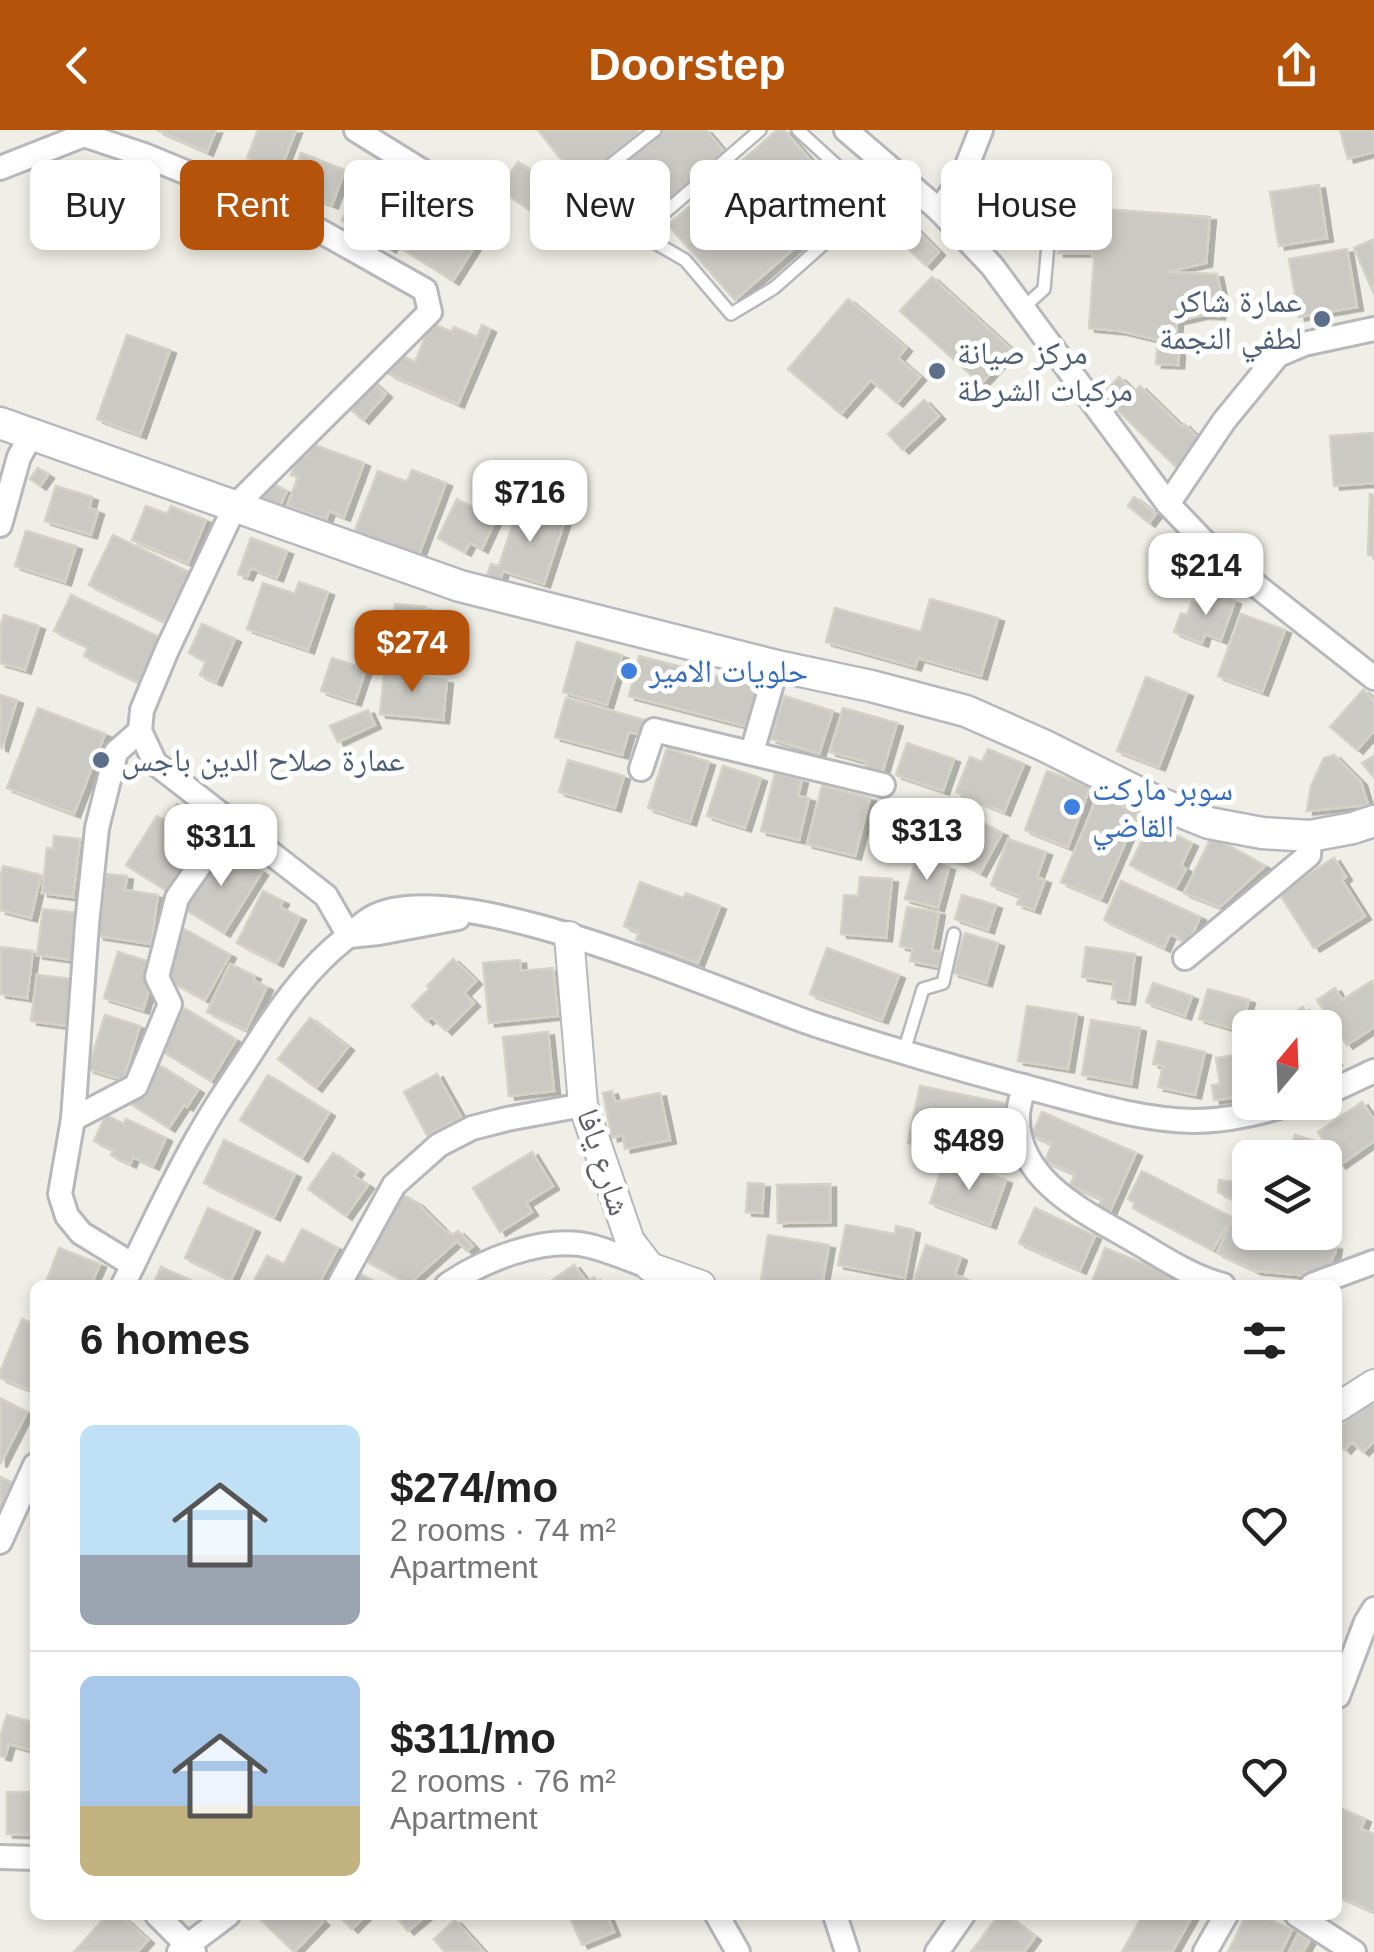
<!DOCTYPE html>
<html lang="en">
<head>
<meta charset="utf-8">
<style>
  body { margin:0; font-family:Helvetica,"Noto Naskh Arabic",sans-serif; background:#f2f2f2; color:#222; height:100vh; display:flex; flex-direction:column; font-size:38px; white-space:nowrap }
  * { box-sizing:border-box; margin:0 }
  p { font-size:32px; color:#767676 }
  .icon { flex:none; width:55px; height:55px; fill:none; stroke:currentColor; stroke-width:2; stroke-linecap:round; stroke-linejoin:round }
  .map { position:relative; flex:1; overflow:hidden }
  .drawer { position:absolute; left:30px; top:1150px; width:1312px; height:640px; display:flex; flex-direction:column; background:#fff; border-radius:15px; box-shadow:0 5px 15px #0003 }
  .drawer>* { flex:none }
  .guide { position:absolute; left:30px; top:30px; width:1315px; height:90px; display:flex; gap:20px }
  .needle { width:65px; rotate:19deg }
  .buttons { position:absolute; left:1232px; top:880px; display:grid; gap:20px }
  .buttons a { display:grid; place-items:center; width:110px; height:110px; border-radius:15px; background:#fff; box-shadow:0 5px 15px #0003; font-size:50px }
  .price { position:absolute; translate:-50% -85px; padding:0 22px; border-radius:20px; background:#fff; color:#222; font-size:32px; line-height:65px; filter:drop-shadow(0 2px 5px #0008) }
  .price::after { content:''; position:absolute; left:50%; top:60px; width:30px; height:22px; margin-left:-15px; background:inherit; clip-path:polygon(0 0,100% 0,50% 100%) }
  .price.on { background:#b45309; color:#fff }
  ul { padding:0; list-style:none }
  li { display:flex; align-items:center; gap:30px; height:250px; padding:0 50px }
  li+li { border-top:2px solid #e0e0e0 }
  li span { display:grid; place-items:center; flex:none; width:280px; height:200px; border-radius:15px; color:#555 }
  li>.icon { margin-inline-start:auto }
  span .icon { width:120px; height:120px; fill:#fffc; stroke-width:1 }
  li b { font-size:42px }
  h2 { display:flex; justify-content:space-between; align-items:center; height:120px; padding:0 50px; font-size:42px }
  .chip { padding:0 35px; border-radius:15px; background:#fff; box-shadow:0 5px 15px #0003; font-size:35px; line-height:90px }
  .chip.on { background:#b45309; color:#fff }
  header { display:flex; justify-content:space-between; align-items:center; height:130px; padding:0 50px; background:#b45309; color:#fff; font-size:45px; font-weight:700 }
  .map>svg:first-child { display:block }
</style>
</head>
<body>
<header><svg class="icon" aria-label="back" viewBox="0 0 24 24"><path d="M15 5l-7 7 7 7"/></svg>Doorstep<svg class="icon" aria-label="share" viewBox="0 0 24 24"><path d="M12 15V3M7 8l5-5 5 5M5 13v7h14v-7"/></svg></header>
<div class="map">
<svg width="1374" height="1822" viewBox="0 0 1374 1822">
  <defs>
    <filter id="shadow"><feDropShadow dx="6" dy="3.5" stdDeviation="0" flood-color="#0004"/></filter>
  </defs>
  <rect width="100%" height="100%" fill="#efefe7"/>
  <!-- building -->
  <g fill="#cbc9c4" stroke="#d4d2c6" stroke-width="2.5" filter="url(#shadow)">
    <polygon points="157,0 216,0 207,22"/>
    <polygon points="258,0 296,0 280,41 247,28"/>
    <polygon points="538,0 637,0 639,3 579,52"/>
    <polygon points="664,0 706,0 726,24 637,96 601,52"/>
    <polygon points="777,0 784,0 847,72 735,170 668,95"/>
    <polygon points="1340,0 1374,0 1374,22 1348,29"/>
    <polygon points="301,23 345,40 332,75 288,58"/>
    <polygon points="379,28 427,56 390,119 342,90"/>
    <polygon points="518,32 547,52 528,79 499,59"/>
    <polygon points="1319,55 1327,108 1279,116 1270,62"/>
    <polygon points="428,64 485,100 453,151 396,115"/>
    <polygon points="1063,67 1089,69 1090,78 1210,87 1206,133 1167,142 1217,144 1221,163 1219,186 1203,185 1177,191 1176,208 1179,224 1178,235 1156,234 1158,210 1120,201 1089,198 1094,131 1092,123 1058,123"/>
    <polygon points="915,98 939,122 926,136 901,112"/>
    <polygon points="1374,109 1374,164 1354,118"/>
    <polygon points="1347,119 1357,177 1299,187 1289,129"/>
    <polygon points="932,147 1012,220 981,254 900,181"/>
    <polygon points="848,169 906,218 898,228 920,247 897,273 871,250 841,284 788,239"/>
    <polygon points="431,193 452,202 454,197 477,207 482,195 490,199 458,274 389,244 398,224 415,232"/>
    <polygon points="127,205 170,220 140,305 97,289"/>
    <polygon points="1119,247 1134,262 1140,256 1182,297 1184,294 1202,312 1177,338 1102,265"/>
    <polygon points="371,251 386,264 363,290 348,277"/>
    <polygon points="924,270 939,286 903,320 888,304"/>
    <polygon points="1374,303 1374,353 1334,356 1330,306"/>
    <polygon points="312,314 364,333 344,387 329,381 326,390 287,376 298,347 291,345 299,324 307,327"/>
    <polygon points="38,338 48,345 40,356 30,349"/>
    <polygon points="412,340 446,353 418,427 354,403 378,341 407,352"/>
    <polygon points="268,351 287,361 275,386 256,377"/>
    <polygon points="56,356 92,367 89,378 98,381 91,405 45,391"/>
    <polygon points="1370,364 1374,365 1374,426 1368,425"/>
    <polygon points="1134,367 1156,384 1149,393 1128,376"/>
    <polygon points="457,369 496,389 482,419 470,413 465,422 438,408"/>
    <polygon points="520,372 566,387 544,454 503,441 499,454 486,449 491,434 499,436"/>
    <polygon points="146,376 167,384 171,376 206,390 188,433 132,410"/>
    <polygon points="26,401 76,416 65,452 15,436"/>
    <polygon points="113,405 195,445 182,471 176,468 165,492 89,455"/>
    <polygon points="251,408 287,421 277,448 251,438 247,447 238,444"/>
    <polygon points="299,452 328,462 308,520 247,499 263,453 295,464"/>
    <polygon points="1204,460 1235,471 1221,510 1205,504 1202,513 1174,502 1181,483 1187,485 1192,472 1198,474"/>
    <polygon points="71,465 161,508 140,553 84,526 88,517 54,501"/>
    <polygon points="930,469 998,488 981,546 918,528 915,537 826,512 835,478 921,502"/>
    <polygon points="395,474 426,477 425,483 456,487 450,534 388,526"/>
    <polygon points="1241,484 1285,500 1262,562 1218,546"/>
    <polygon points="4,485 39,496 25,540 0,533 0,498"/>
    <polygon points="202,494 235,509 216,552 200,545 206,531 189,523"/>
    <polygon points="577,512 622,525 607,575 563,562"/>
    <polygon points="639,526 759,557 749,597 629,566"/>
    <polygon points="332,528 366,539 355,572 321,561"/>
    <polygon points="385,535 408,537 407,545 447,550 443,590 380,584"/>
    <polygon points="1146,547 1187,563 1159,637 1117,621"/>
    <polygon points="1363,560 1374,570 1374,601 1357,620 1330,597"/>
    <polygon points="0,565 17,570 2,618 0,617"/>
    <polygon points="784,566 833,581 819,624 771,609"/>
    <polygon points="566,568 645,590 641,605 629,602 622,625 555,607"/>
    <polygon points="38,578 105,604 74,684 7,658"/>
    <polygon points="843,578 897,593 882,644 865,639 867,632 830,622"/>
    <polygon points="368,580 375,595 338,612 330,596"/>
    <polygon points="907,613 954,629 943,661 896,645"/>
    <polygon points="667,618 709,632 690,692 648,678"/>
    <polygon points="988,619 1024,634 1004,682 956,662 970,627 982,632"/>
    <polygon points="1334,625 1361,652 1368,675 1307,681 1311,656 1324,628"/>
    <polygon points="1374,626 1374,647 1362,633"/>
    <polygon points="568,630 624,646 615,678 559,662"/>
    <polygon points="723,636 761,648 745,698 707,686"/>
    <polygon points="1047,641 1090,657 1068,717 1025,700"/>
    <polygon points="775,643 802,650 798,666 809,668 799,710 761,701"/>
    <polygon points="822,656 870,668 855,726 807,714"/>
    <polygon points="1098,666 1138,683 1101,769 1061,752"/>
    <polygon points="177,674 198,688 191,700 207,710 172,764 126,735 157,686 165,691"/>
    <polygon points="953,677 1002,703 980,743 932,718"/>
    <polygon points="1151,693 1192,713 1181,736 1186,739 1176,757 1130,735"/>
    <polygon points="54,706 80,709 73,767 42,763 47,718 53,719"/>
    <polygon points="1212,706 1265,736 1220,777 1184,763"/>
    <polygon points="1008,709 1046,722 1037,747 1045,750 1034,780 1017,774 1020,766 991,755"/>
    <polygon points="218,715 262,742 224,803 180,776"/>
    <polygon points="916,728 949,737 938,778 905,769"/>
    <polygon points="1334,728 1346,747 1342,750 1365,786 1314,818 1279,763"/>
    <polygon points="3,736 41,745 31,788 0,780 0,749"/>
    <polygon points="106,744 127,746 125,760 158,765 151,814 98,806"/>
    <polygon points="860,747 892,749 886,808 841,804 844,765 858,766"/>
    <polygon points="1121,751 1200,787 1189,813 1170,804 1164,818 1104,790"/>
    <polygon points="640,752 683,768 686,763 720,776 698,833 636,810 639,802 624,796"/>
    <polygon points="263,761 283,771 280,777 300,787 277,833 237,813"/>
    <polygon points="962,765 996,775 988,800 955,789"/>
    <polygon points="907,777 939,782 932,820 942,822 940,837 910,831 913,819 900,816"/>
    <polygon points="43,779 79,783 73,830 37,825"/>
    <polygon points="184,799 230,825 205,870 159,845"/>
    <polygon points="965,803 998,813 986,853 953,843"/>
    <polygon points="0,817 33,821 27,868 0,864"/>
    <polygon points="1086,817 1135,824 1129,871 1112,869 1114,852 1082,847"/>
    <polygon points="827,818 899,845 882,890 810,864"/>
    <polygon points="118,822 157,834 143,880 104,868"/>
    <polygon points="453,829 476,851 464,863 474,873 446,901 432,887 427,891 412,876 430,858 427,856"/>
    <polygon points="520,830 521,841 553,838 558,886 489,893 483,833"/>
    <polygon points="230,834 255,846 253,850 267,857 246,900 207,882"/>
    <polygon points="37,845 73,849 67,896 31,891"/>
    <polygon points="1372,851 1374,854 1374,897 1347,915 1317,870 1335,858 1342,870"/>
    <polygon points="1153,853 1192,866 1185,886 1146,872"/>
    <polygon points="1208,859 1249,870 1240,901 1199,889"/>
    <polygon points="1027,876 1077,884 1068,939 1018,931"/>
    <polygon points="1303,877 1315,898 1269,898"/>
    <polygon points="184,878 236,910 211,951 159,919"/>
    <polygon points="105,885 140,896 123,950 88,939"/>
    <polygon points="310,888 348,917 316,958 278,929"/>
    <polygon points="1091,890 1140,898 1131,954 1082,945"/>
    <polygon points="548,902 554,961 509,966 503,907"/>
    <polygon points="1158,911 1205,922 1195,965 1158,957 1163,936 1153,934"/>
    <polygon points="1325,914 1336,932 1325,939"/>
    <polygon points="1250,923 1250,972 1260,972 1249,975 1248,966 1214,970 1212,955 1220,954 1216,928"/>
    <polygon points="157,934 198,960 187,977 184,975 169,998 131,974"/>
    <polygon points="437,944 461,987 427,1005 404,962"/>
    <polygon points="268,945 329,983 302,1028 240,990"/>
    <polygon points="920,956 1013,975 1006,1006 1012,1007 1009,1023 993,1020 991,1030 908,1013"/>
    <polygon points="612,961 615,972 660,963 670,1010 625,1019 623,1005 612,1008 603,963"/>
    <polygon points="1362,972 1374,990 1374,1011 1340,1035 1318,1002"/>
    <polygon points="1042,982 1136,1023 1109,1084 1097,1079 1102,1069 1070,1055 1075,1044 1045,1031 1052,1014 1032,1005"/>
    <polygon points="106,985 124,994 126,989 166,1008 153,1036 133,1027 130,1034 111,1025 114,1020 94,1011"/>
    <polygon points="1295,1005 1316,1011 1311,1028 1266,1028 1269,1014 1291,1019"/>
    <polygon points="224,1010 295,1044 274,1087 204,1053"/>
    <polygon points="532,1022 553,1056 526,1073 532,1082 500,1102 473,1058"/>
    <polygon points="333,1023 358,1041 354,1046 368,1055 346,1086 308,1059"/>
    <polygon points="956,1033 1006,1050 990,1095 930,1073 942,1038 953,1042"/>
    <polygon points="1142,1041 1231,1087 1213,1120 1133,1078 1135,1073 1128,1069"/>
    <polygon points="1219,1050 1250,1054 1250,1102 1308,1102 1307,1113 1336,1116 1335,1123 1325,1145 1302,1142 1310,1146 1256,1141 1217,1123 1240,1072 1218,1062"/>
    <polygon points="748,1053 764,1054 762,1083 746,1082"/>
    <polygon points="830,1054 830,1092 778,1093 777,1055"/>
    <polygon points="402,1064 417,1073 443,1099 453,1105 458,1101 473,1116 467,1121 457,1111 409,1154 363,1129 376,1112"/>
    <polygon points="208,1078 254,1099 231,1150 185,1128"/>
    <polygon points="1035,1078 1095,1106 1080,1140 1019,1113"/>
    <polygon points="846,1095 895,1104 896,1096 914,1100 905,1148 838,1135"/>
    <polygon points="302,1099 338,1118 318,1155 263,1155 254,1151 267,1126 284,1134"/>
    <polygon points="768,1105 829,1115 822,1155 788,1155 761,1150"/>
    <polygon points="926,1115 961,1127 955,1145 965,1148 962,1155 912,1155"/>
    <polygon points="59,1118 100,1134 91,1155 45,1155"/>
    <polygon points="1105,1118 1186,1151 1185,1155 1098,1155 1092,1152"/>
    <polygon points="574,1135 587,1152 594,1147 599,1155 549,1155 548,1153"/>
    <polygon points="161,1137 201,1155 153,1155"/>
    <polygon points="354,1141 382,1155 347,1155"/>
    <polygon points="22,1189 35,1195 35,1262 0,1248 0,1242"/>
    <polygon points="1369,1267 1374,1272 1374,1311 1363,1322 1352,1312 1345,1320 1338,1313 1338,1299"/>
    <polygon points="0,1268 27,1282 1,1333 0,1333"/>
    <polygon points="0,1347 18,1355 6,1380 0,1377"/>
    <polygon points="7,1585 35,1593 35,1605 30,1620 9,1614 5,1627 0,1626 0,1607"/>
    <polygon points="7,1662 35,1662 35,1705 7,1704"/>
    <polygon points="1338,1677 1365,1689 1361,1699 1374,1704 1374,1782 1338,1766"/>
    <polygon points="107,1785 120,1785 148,1810 137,1822 74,1822"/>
    <polygon points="264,1785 316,1785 323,1792 294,1822 260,1789"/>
    <polygon points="338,1785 366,1785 352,1799"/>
    <polygon points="395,1785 427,1785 408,1801"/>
    <polygon points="569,1785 607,1785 614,1802 582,1815"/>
    <polygon points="999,1785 1006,1785 1035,1807 1024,1822 971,1822"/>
    <polygon points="1143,1785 1193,1785 1172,1822 1122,1822"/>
    <polygon points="1246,1785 1261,1785 1292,1800 1281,1822 1228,1822"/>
    <polygon points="455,1790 484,1822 445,1822 434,1809"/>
    <polygon points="1298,1804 1310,1810 1303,1822 1289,1822"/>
  </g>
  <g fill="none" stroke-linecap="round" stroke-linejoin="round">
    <!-- service casing -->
    <g stroke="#b7b8bc" stroke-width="16">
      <g id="service">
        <polyline points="655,0 589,52 640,104 685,130 731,184 774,158 862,80 846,44 798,0"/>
        <polyline points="640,104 760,0"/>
        <polyline points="1023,178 1044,159 1052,70"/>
        <polyline points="904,921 923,859 943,853 954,804"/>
      </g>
    </g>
    <!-- minor casing -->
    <g stroke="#b7b8bc" stroke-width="28">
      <g id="minor">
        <polyline points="356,0 477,75"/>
        <polyline points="846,0 939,80 992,136 1168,374 1215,423 1374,548"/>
        <polyline points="84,5 144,25 299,89 425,160 430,182 235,376 167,520 142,580 140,601 155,633 326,766 349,806"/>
        <polyline points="0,38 84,5 90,0"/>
        <polyline points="939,80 962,48 981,0"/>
        <polyline points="1168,374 1224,291 1278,225 1304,214 1374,199"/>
        <polyline points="0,395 19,327 32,304"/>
        <polyline points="752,622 777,536"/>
        <polyline points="641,639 654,600 883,655"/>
        <polyline points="349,806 379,803 458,788"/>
        <polyline points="1185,828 1309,725 1310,706"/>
        <path d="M1024,956C1022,966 1018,976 1018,986C1016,1051 1087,1083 1133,1110C1161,1126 1191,1147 1223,1155"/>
        <polyline points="1325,964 1374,941"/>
        <polyline points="73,989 136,956 170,874 157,847 177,768 230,692"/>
        <polyline points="133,1135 81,1103 67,1086 60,1064 73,989 87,794 97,698 116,622 140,601"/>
        <path d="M123,1155C149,1103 173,1049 202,1000C217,973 235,948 251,923C278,880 307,838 347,807C355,801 362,793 371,788C455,740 726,865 819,896C894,920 969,942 1045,962C1093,975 1143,990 1193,991C1230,991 1262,982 1297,972"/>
        <polyline points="339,1155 394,1055 439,1015 472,998 507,989 583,975"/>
        <path d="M447,1155C483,1130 545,1105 590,1116C610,1121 631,1130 650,1137"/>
        <polyline points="1312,1155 1374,1132"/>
        <polyline points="0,1412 35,1335"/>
        <polyline points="1338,1566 1366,1492 1374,1479"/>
        <polyline points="0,1727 35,1728"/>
        <polyline points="157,1785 194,1822"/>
        <polyline points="717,1785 738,1822"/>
        <polyline points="835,1785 847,1822"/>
        <polyline points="1297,1785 1354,1822"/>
        <polyline points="179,1822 228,1785"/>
        <polyline points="937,1822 963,1785"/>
        <polyline points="1205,1822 1226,1785"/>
      </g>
    </g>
    <!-- tertiary casing -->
    <g stroke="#b7b8bc" stroke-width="32">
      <g id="tertiary">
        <polyline points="569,806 583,975 630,1111 650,1137 701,1155"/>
        <polyline points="1338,1277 1374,1254"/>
      </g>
    </g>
    <!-- secondary casing -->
    <g stroke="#b6b8bd" stroke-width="35">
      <polyline id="secondary" points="0,293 460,456 777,536 871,556 966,581 1043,615 1157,672 1209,693 1262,703 1310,706 1353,698 1374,691"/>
    </g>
    <!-- service -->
    <use href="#service" stroke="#fff" stroke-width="11"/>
    <!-- minor -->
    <use href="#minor" stroke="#fff" stroke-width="22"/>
    <!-- tertiary -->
    <use href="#tertiary" stroke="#fff" stroke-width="28"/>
    <!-- secondary -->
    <use href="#secondary" stroke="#fff" stroke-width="30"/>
  </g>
  <!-- markers -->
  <g fill="#5c6f8a" stroke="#fff" stroke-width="4">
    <circle cx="1322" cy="189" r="10"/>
    <circle cx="937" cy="241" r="10"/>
    <circle cx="101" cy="630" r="10"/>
  </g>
  <g fill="#3f7fe0" stroke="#fff" stroke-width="4">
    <circle cx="629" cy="541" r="10"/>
    <circle cx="1072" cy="677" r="10"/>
  </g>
  <g text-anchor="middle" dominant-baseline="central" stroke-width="10" stroke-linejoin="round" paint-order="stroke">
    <!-- service labels -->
    <g font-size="32" fill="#4e5e75" stroke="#fff" text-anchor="start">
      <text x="1302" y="171" text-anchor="end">عمارة شاكر<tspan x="1302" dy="37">لطفي النجمة</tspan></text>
      <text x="957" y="223">مركز صيانة<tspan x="957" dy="37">مركبات الشرطة</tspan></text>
      <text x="121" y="630">عمارة صلاح الدين باجس</text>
    </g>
    <!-- shop labels -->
    <g font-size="32" fill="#366cbe" stroke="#fff" text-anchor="start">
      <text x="649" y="541">حلويات الامير</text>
      <text x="1092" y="659">سوبر ماركت<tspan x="1092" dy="37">القاضي</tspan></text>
    </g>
    <!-- street labels -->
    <g font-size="32" fill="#5f6166" stroke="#fff">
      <text transform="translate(604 1032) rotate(72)">شارع يافا</text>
    </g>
  </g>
</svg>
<div class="buttons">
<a><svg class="needle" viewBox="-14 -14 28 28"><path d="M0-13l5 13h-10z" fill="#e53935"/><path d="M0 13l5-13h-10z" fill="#767676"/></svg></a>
<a><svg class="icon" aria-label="layers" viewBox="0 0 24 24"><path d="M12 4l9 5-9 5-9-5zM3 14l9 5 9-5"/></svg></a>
</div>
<b class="price" style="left:530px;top:415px">$716</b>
<b class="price" style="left:1206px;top:488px">$214</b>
<b class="price on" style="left:412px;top:565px">$274</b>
<b class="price" style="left:927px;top:753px">$313</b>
<b class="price" style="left:221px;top:759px">$311</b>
<b class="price" style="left:969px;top:1063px">$489</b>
<div class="guide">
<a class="chip">Buy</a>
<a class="chip on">Rent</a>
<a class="chip">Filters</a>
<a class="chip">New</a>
<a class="chip">Apartment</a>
<a class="chip">House</a>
</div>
<section class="drawer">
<h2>6 homes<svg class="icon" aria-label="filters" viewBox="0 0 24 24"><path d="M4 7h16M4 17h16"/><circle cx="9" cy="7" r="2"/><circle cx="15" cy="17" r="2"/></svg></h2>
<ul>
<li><span style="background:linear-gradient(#bfe0f5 65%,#9aa5b1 0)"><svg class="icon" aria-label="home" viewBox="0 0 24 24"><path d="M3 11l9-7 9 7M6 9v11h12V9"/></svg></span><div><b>$274/mo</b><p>2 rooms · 74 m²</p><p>Apartment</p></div><svg class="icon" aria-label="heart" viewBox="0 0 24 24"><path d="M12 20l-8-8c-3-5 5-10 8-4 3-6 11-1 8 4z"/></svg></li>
<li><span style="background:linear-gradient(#a9c7e8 65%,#c2b280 0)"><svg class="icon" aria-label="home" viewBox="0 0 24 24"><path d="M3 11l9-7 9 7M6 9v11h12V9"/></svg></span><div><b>$311/mo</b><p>2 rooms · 76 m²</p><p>Apartment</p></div><svg class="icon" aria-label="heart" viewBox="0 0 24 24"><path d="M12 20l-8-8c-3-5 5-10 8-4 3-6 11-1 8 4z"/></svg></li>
</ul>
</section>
</div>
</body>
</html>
